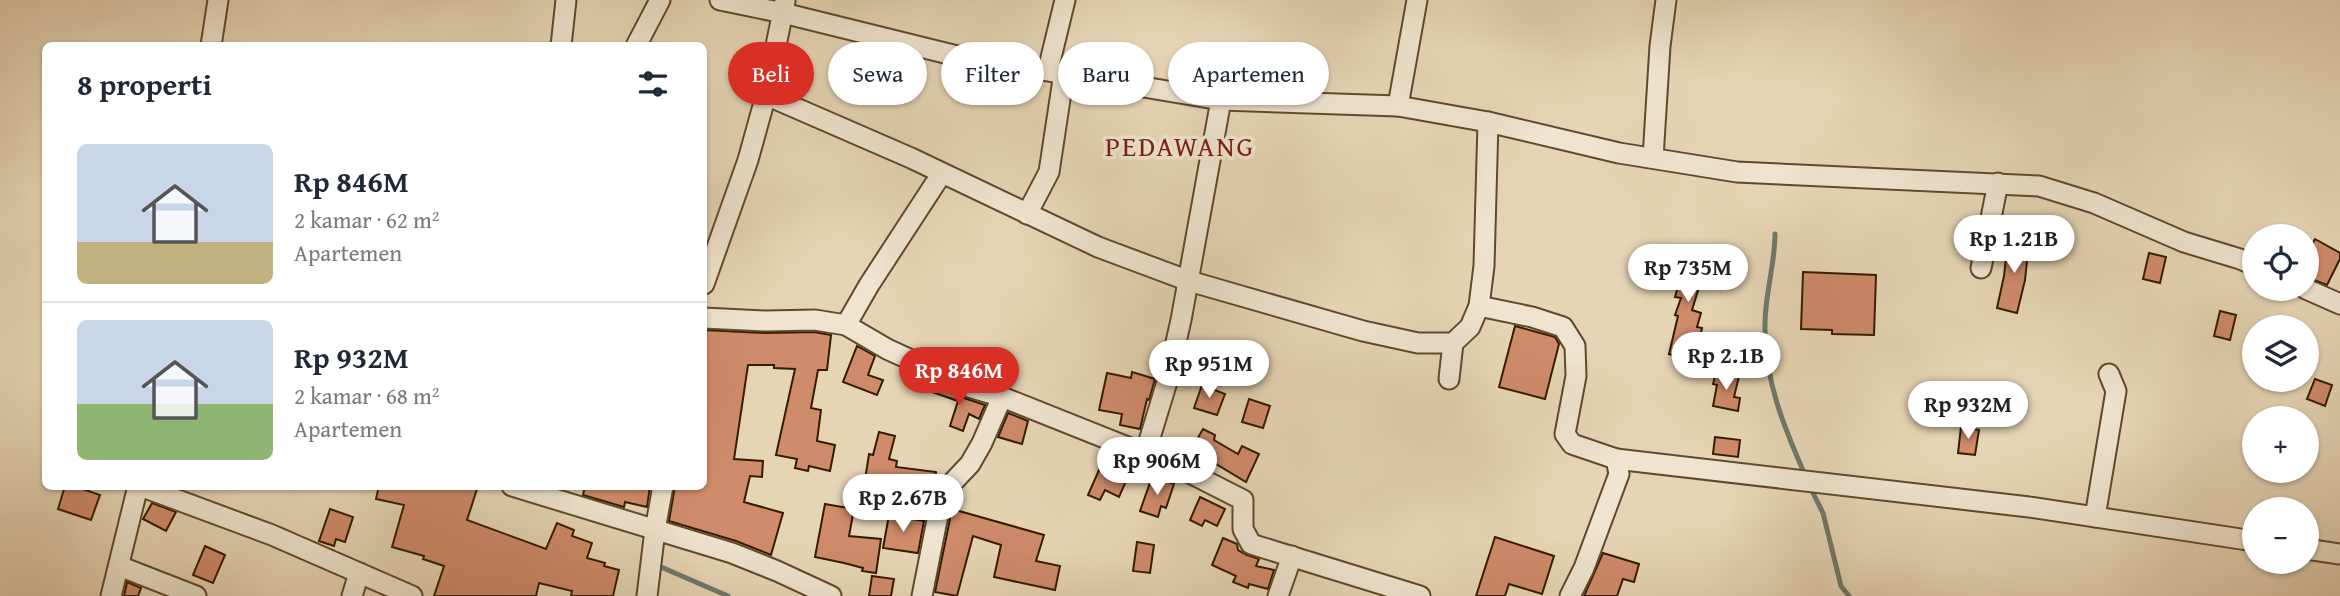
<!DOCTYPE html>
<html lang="id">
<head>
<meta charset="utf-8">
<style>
  body { margin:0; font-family:"Gentium Book Plus",serif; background:#f6f6f7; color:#1f2937; height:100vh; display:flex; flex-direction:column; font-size:26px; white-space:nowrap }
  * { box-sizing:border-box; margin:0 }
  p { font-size:23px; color:#747a83 }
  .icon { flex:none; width:38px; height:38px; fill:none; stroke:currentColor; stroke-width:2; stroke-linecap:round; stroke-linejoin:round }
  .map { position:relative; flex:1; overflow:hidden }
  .side { position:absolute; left:42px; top:42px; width:665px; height:448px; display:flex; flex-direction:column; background:#fff; border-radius:10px; box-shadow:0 2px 5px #0004 }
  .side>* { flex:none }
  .hud { position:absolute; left:728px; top:42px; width:665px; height:63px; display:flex; gap:14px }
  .controls { position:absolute; left:2242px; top:224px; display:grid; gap:14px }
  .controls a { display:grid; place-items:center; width:77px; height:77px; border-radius:50%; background:#fff; box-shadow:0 2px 5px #0004; font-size:35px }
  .price { position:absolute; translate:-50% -60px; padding:0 16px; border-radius:24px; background:#fff; color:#222; font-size:23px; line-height:46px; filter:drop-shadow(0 2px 4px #0008) }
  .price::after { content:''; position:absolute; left:50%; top:42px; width:21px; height:16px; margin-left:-10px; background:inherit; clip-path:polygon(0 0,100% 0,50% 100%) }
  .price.selected { background:#d93025; color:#fff }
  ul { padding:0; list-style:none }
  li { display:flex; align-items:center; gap:21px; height:175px; padding:0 35px }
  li+li { border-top:2px solid #e0e1e3 }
  li span { display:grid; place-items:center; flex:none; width:196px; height:140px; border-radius:10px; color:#555 }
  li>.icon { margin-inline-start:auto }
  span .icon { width:84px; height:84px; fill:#fffc; stroke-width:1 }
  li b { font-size:30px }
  h2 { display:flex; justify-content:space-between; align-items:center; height:84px; padding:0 35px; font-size:30px }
  .chip { padding:0 24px; border-radius:32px; background:#fff; box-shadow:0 2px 5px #0004; font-size:24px; line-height:63px }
  .chip.selected { background:#d93025; color:#fff }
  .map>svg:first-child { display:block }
</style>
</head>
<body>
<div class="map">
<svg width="2340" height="596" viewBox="0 0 2340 596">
  <rect width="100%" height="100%" fill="#e6d5b5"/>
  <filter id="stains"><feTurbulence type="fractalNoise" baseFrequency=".00286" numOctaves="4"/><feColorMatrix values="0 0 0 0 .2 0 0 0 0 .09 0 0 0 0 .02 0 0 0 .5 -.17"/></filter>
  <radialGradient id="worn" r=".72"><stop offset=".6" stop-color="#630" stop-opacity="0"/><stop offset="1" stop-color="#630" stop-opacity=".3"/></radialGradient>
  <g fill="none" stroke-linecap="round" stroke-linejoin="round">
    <!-- stream -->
    <g stroke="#6f7a6b" stroke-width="5">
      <path d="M1775,234C1775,264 1765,294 1765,325C1764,379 1784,427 1805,475"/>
      <polyline points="1810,487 1823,513 1841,586 1849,596"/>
      <polyline points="661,567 728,596"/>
    </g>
  </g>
  <!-- building -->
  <g fill="#cf8b6a" stroke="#341c00" stroke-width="2">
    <polygon points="2008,239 2029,241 2025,280 2017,313 1997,308 2004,276"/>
    <polygon points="2315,239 2340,253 2340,259 2327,285 2306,277 2306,255"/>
    <polygon points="1701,247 1702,271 1706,272 1704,285 1700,284 1692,310 1701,313 1697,327 1702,328 1699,343 1697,343 1691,361 1669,354 1678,316 1675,315 1681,298 1675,297 1681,277 1679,248"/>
    <polygon points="2149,253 2166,257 2160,283 2143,279"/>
    <polygon points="1803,272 1876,275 1874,335 1832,334 1832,330 1801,329"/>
    <polygon points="2220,311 2236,315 2230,340 2214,336"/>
    <polygon points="1515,326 1555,337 1559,344 1545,399 1499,387"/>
    <polygon points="704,330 766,333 814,332 831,335 827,370 818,370 811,408 821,410 817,441 835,445 830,471 809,466 808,471 795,468 797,459 776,455 795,369 774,368 774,365 748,365 734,459 763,461 762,477 750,476 744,502 783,513 771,555 736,541 669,521 675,486 704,486"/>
    <polygon points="857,346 875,356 868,375 883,380 877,395 843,382"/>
    <polygon points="1132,372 1155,379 1149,400 1147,399 1140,429 1120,425 1122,414 1099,410 1107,373 1131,378"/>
    <polygon points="1716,372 1739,376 1734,397 1740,398 1738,411 1713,406 1717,385 1713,384"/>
    <polygon points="2315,379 2332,385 2325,406 2307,399"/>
    <polygon points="929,382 967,399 985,405 979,419 969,414 963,431 950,426 958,401 926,390"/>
    <polygon points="1202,385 1225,394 1217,415 1194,408"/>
    <polygon points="1249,399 1270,406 1263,428 1242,422"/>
    <polygon points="1008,413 1028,421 1022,444 998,437"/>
    <polygon points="1961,427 1979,430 1975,455 1958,453"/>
    <polygon points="1203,429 1215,435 1214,440 1238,454 1242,446 1259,454 1246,482 1198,453 1202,445 1196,441"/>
    <polygon points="879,432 895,436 889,459 897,461 896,467 936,472 934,491 929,501 864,486 869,454 873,455"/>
    <polygon points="1715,437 1740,440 1738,457 1713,454"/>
    <polygon points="1119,457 1134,463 1119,497 1105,490 1100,500 1088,495 1102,463 1114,468"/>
    <polygon points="1152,477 1174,484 1166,508 1161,506 1158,517 1140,511"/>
    <polygon points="65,486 74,486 100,495 91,520 58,509"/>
    <polygon points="379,486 469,486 477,489 467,520 546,549 557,523 574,530 572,536 592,543 587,558 605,563 604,566 619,570 613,596 571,596 572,591 539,583 536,596 434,596 444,566 423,559 424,556 392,547 404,505 376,499"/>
    <polygon points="585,486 650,486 647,507 625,502 624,507 583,495"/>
    <polygon points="1200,497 1225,509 1217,526 1205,520 1202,526 1190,520"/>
    <polygon points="152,503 176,512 166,531 143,519"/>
    <polygon points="825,504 854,509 849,536 881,539 876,573 862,571 863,568 844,563 815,557"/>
    <polygon points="330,509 353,517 345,542 336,539 334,546 319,541"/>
    <polygon points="952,509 1044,535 1036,561 1060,566 1055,590 994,577 1001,545 973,536 957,596 935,592"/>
    <polygon points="889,515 924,521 918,553 883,548"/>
    <polygon points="1495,537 1554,556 1542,594 1509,584 1505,596 1476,596"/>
    <polygon points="1223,538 1237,544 1238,550 1247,555 1259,559 1256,566 1274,570 1268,589 1249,584 1248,588 1233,582 1236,576 1212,565"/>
    <polygon points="1137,542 1154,545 1150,573 1133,571"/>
    <polygon points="205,546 225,555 213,583 193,575"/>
    <polygon points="1603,553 1639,564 1634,582 1623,579 1617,596 1584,596"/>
    <polygon points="872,576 894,579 891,596 869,596"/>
    <polygon points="127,582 141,588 138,596 124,596"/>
  </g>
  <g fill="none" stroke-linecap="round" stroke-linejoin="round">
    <!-- minor casing -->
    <g stroke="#604a2d" stroke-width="23">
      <g id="minor">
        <polyline points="720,0 783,13 953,55 1221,100 1398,106 1488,122 1619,153 1737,172 2039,186 2094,203 2184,242 2240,259 2254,265"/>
        <polyline points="211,46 218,0"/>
        <polyline points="561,46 566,0"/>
        <polyline points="636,46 660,0"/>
        <polyline points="1048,70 1065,0"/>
        <polyline points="766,95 911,158 1098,247 1189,281 1363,331 1418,343 1453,343 1470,327 1479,306 1484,266 1488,122"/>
        <polyline points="1398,106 1417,0"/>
        <polyline points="1653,158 1660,46 1666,0"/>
        <polyline points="1027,214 1049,172 1064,73"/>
        <polyline points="1981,268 1998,183"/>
        <polyline points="704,284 748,160 766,95 785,1"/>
        <polyline points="2306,289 2340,304"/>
        <polyline points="1479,306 1532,317 1563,327 1575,346 1576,376 1565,434 1572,444 1616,459 1619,474 1584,568 1570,596"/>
        <polyline points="704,318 766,321 815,320 846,325 887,349 972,388 1002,397 1145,454 1192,474 1243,500 1243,529 1251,544 1420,596"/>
        <polyline points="846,325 869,285 942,173"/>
        <polyline points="1449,379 1453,343"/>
        <polyline points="1145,454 1167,382 1181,320 1221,100"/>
        <polyline points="1616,459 2029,507 2254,541"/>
        <polyline points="140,486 272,535 412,596"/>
        <polyline points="512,486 732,553 777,571 831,596"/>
        <polyline points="2095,517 2116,391 2109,374"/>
        <polyline points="2306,549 2340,554"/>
        <polyline points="119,566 196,596"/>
        <polyline points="111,596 138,486"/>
        <polyline points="352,596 359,573"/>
        <polyline points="647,596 655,530 663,486"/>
        <polyline points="922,596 940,505 952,483 970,464 982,443 1002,397"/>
        <polyline points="1278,596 1292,556"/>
      </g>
    </g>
    <!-- minor -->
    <use href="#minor" stroke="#efe4cf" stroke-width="19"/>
  </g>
  <g text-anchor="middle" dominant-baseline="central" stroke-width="7" stroke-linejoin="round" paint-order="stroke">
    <!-- quarter labels -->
    <g font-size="28" letter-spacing="2" fill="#7a1f14" stroke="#efe4cf">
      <text x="1180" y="145">PEDAWANG</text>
    </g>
  </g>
  <rect width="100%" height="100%" filter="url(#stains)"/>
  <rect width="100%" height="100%" fill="url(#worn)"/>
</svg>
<div class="controls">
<a><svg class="icon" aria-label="locate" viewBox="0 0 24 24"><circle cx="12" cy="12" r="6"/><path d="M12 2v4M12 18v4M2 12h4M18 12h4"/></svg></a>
<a><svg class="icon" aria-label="layers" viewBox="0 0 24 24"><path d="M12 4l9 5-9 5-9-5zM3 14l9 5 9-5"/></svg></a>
<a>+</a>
<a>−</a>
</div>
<b class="price" style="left:2014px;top:275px">Rp 1.21B</b>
<b class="price" style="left:1688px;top:304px">Rp 735M</b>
<b class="price" style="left:1726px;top:392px">Rp 2.1B</b>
<b class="price" style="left:1209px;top:400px">Rp 951M</b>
<b class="price selected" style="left:959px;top:407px">Rp 846M</b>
<b class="price" style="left:1968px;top:441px">Rp 932M</b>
<b class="price" style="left:1157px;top:497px">Rp 906M</b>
<b class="price" style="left:903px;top:534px">Rp 2.67B</b>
<div class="hud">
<a class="chip selected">Beli</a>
<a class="chip">Sewa</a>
<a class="chip">Filter</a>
<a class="chip">Baru</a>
<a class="chip">Apartemen</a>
</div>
<section class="side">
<h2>8 properti<svg class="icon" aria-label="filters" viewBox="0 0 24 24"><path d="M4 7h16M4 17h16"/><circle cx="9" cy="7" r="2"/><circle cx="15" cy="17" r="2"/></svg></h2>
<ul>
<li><span style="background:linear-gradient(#c9d6e8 70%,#c2b280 0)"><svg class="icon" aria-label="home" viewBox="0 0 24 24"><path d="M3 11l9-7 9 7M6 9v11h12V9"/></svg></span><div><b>Rp 846M</b><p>2 kamar · 62 m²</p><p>Apartemen</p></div></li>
<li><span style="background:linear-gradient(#c9d6e8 60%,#8fb573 0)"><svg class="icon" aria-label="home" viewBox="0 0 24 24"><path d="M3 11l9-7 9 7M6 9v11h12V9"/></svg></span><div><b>Rp 932M</b><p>2 kamar · 68 m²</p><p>Apartemen</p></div></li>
</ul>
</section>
</div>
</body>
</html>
